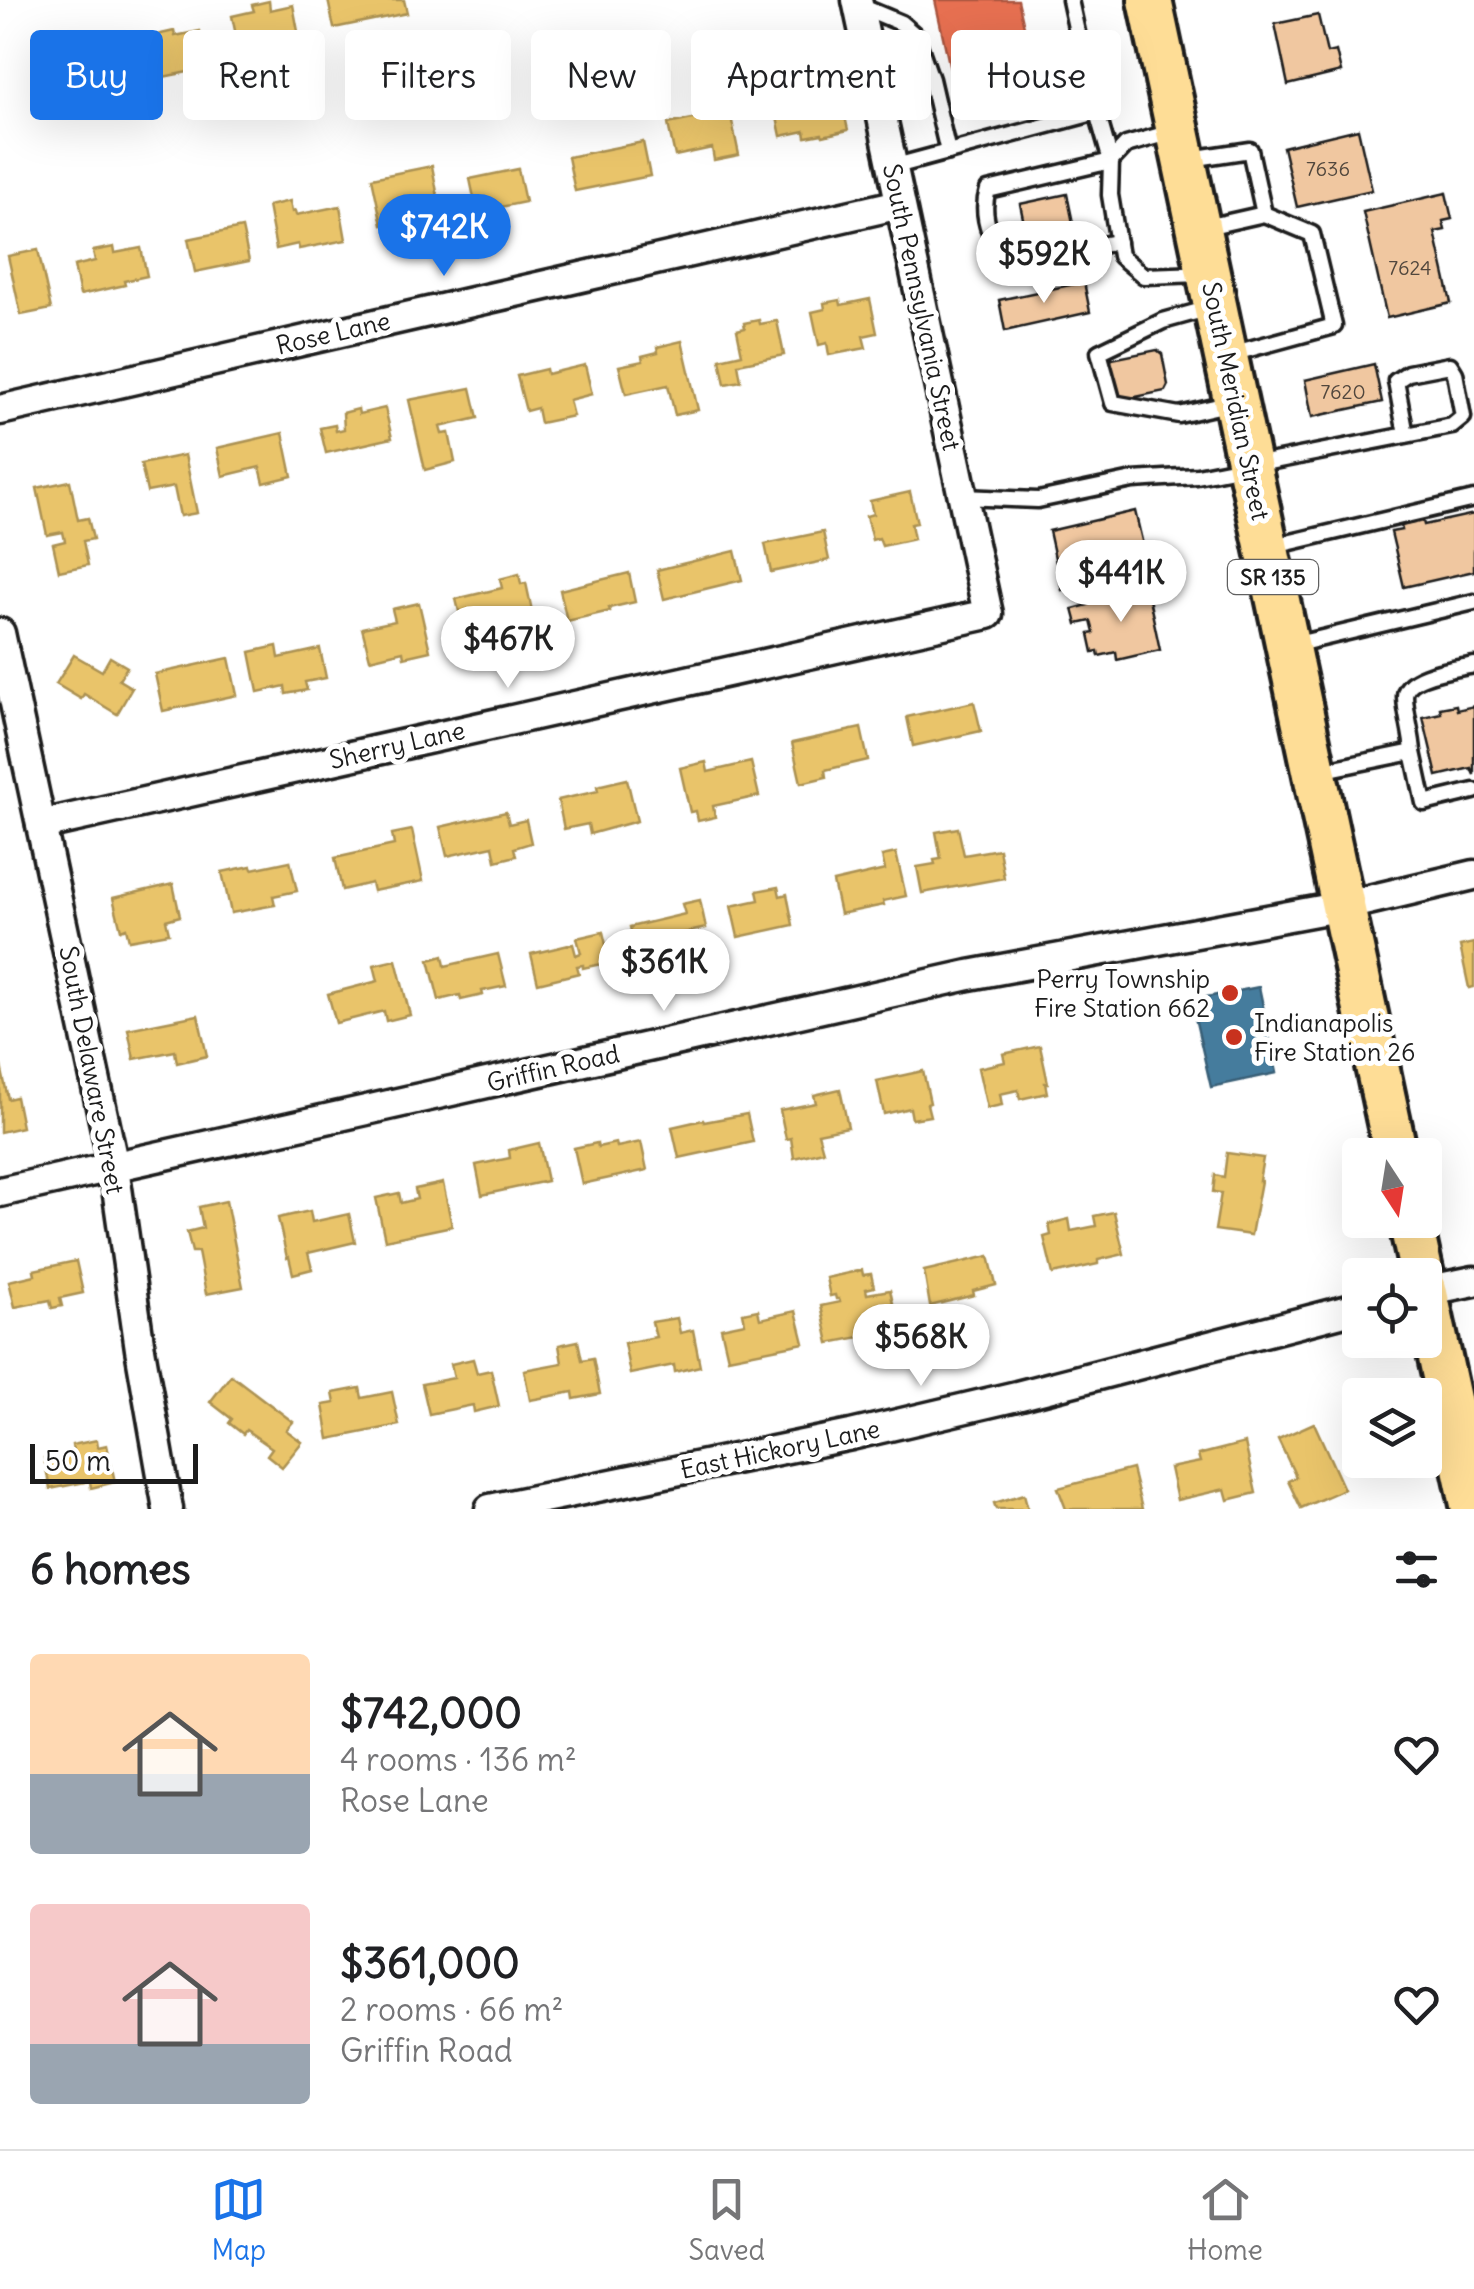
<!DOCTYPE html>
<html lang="en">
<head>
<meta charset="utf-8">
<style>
  body { margin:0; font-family:Delius,sans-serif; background:#f6f6f6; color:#202124; height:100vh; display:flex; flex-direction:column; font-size:38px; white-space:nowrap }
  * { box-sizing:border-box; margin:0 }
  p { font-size:32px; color:#757577 }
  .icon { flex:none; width:55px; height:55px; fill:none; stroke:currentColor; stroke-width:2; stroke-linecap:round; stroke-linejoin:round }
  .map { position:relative; height:1509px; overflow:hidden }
  .drawer { display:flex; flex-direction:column; background:#fff; flex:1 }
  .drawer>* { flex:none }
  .banner { position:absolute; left:30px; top:30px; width:1415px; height:90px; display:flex; gap:20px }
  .needle { width:65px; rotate:168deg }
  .buttons { position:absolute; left:1342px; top:1138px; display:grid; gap:20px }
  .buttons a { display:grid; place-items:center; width:100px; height:100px; border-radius:10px; background:#fff; box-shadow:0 10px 40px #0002; font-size:50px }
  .scale { position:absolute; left:30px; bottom:25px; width:168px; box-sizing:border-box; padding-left:10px; border:5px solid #1c1c1c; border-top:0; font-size:28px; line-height:35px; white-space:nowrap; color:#1c1c1c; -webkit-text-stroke:8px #fff; paint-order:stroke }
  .price { position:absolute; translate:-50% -85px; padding:0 22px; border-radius:35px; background:#fff; color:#222; font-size:32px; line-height:65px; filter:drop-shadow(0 2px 5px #0008) }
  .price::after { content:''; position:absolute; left:50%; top:60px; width:30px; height:22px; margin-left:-15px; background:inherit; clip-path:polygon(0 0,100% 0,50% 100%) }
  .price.selected { background:#1a73e8; color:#fff }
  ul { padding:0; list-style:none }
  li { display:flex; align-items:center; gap:30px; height:250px; padding:0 30px }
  li span { display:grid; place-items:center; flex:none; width:280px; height:200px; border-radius:10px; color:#555 }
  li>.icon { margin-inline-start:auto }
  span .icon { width:120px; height:120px; fill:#fffc; stroke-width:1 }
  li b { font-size:42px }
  h2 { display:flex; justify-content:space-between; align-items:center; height:120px; padding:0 30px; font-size:42px }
  .tag { padding:0 35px; border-radius:10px; background:#fff; box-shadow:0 10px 40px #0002; font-size:35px; line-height:90px }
  .tag.selected { background:#1a73e8; color:#fff }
  .dock { display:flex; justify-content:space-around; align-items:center; height:140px; border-top:2px solid #e0e0e0; background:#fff; font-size:28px; color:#757577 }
  .dock a { display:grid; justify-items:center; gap:5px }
  .dock .selected { color:#1a73e8 }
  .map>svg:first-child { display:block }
</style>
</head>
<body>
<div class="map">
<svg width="1474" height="1509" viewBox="0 0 1474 1509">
  <rect width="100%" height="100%" fill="#fff"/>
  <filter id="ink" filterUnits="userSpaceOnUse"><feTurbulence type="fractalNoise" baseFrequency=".01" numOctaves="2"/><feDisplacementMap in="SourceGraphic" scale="20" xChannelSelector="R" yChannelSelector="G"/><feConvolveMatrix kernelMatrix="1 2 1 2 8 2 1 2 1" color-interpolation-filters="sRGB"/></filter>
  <g filter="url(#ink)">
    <!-- homes -->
    <g fill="#e9c46a" stroke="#ac9253" stroke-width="2.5">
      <polygon points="328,0 404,0 407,13 334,28"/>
      <polygon points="269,1 270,10 293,5 300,42 277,47 275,38 238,45 232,16 254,11 252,5"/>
      <polygon points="174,31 175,36 200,31 208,68 158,78 157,71 133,76 126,42"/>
      <polygon points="90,50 96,74 82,77 85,89 41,99 34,67 43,65 42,63 77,57 76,53"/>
      <polygon points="812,92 813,100 840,94 848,130 823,136 822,134 806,137 805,131 781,136 775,108 801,102 800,95"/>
      <polygon points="724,99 727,113 730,112 739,155 714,160 712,148 675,156 668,124 702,117 699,105"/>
      <polygon points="643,142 650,176 575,191 568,157"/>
      <polygon points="432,166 441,213 382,225 372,178"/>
      <polygon points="518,169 525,202 477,212 470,179"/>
      <polygon points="290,201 292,212 295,211 296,215 340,206 346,240 299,249 298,244 276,249 268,206"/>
      <polygon points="242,228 249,261 195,272 188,239"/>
      <polygon points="114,247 115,253 141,248 147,276 124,281 125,285 80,295 74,266 95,261 93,251"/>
      <polygon points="38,250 51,309 21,315 8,256"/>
      <polygon points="870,299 877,333 863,336 866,348 829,355 827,343 819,345 812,312 825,309 824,303 840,300 841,305"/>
      <polygon points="759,320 760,324 777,321 784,355 738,364 741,381 725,384 720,359 742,354 737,330 745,328 744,323"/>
      <polygon points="682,341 698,410 675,415 668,385 626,394 619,366 643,361 642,356 658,352 657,347"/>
      <polygon points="585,365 592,394 569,400 573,416 540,423 537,408 526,411 517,376 546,369 547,374"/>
      <polygon points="471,388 478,418 440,427 442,434 449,433 455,462 425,470 409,400"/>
      <polygon points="385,408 392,438 326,453 320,428 335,425 336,431 344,429 343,413 358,409 359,414"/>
      <polygon points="283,433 292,476 264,483 260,467 223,476 217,448"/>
      <polygon points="185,455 197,513 180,516 174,487 147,492 141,464"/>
      <polygon points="70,481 78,520 88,518 93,539 83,541 88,565 59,571 53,544 65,541 63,532 47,535 37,488"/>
      <polygon points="910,492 917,523 911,524 914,539 882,546 879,538 872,540 866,516 873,514 870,501"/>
      <polygon points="823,532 829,560 771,572 765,544"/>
      <polygon points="735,551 742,580 664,599 657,570"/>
      <polygon points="629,573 635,602 609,608 610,611 567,621 560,590"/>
      <polygon points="519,574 521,584 526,583 535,625 510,631 509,625 491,629 490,622 463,628 456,599 502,588 500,579"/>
      <polygon points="419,603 430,651 404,657 403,651 370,659 362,628 395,621 392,609"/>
      <polygon points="277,646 279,658 320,649 326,678 305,682 307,690 286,694 285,686 258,692 250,652"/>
      <polygon points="74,655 102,671 110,657 127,667 119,680 132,688 117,714 84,694 81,699 56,684"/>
      <polygon points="229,658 237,695 163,711 155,674"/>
      <polygon points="974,702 981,731 913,746 907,717"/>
      <polygon points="861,728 868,760 825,770 826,777 801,783 792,743"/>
      <polygon points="706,762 708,772 751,762 759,796 713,806 715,817 698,821 696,811 690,812 680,768"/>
      <polygon points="627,779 637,821 590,834 588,824 564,829 558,800 598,791 597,786"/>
      <polygon points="506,812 509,824 526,820 531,843 514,848 516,856 496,861 493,846 447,856 440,827"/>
      <polygon points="958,828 964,855 999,849 1004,878 922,893 917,867 935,864 934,860 941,859 936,832"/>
      <polygon points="412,830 423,881 373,891 371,883 342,890 335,858 394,845 392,834"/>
      <polygon points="896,853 906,896 883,901 884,905 840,914 833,882 885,870 882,856"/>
      <polygon points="290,861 297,891 273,896 275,905 231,913 222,872 251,866 252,869"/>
      <polygon points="173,884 180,916 166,920 169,933 129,940 126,928 121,930 113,898"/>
      <polygon points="778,887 780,896 787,894 793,925 738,937 731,906 759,900 757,891"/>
      <polygon points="700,900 706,928 684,933 687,944 669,949 670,953 638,961 630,927 685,914 682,904"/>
      <polygon points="603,932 610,962 583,968 583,965 577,966 579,973 538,983 531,954 573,944 576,955 581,953 577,938"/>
      <polygon points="1474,943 1474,987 1469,988 1460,946"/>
      <polygon points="498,954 506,986 482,991 483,995 461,1000 460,995 439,1000 429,960 443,956 445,966"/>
      <polygon points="396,960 410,1015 386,1021 384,1011 336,1023 328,994 378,981 374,965"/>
      <polygon points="198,1015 207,1056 177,1063 175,1051 134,1059 128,1029"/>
      <polygon points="1040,1046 1048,1083 1045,1083 1047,1093 1020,1099 1018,1090 1000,1094 1002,1105 987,1108 978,1068 1005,1062 1003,1054"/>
      <polygon points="0,1061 8,1099 16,1097 22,1127 0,1132"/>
      <polygon points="923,1071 930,1103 927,1104 930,1116 912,1119 910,1108 884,1114 877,1081"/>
      <polygon points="840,1089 848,1127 818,1133 823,1151 794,1158 791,1138 786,1139 780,1110 816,1103 814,1095"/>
      <polygon points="747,1114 753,1142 679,1158 672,1127 703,1120 704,1122"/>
      <polygon points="641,1142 647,1170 582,1184 574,1148 597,1143 598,1147 616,1143 617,1147"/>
      <polygon points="539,1143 547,1181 482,1195 476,1165 510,1158 509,1150"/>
      <polygon points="1227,1153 1263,1158 1259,1181 1261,1181 1251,1235 1215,1230 1221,1193 1213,1192 1215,1175 1224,1177"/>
      <polygon points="443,1183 452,1226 385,1240 376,1198 399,1193 401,1203 417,1199 415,1189"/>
      <polygon points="226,1201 243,1287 206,1294 198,1252 192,1252 187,1232 203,1228 199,1207"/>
      <polygon points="310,1211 312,1222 349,1214 355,1242 308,1253 312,1269 293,1274 289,1257 287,1258 278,1218"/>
      <polygon points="1114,1212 1124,1254 1098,1260 1098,1264 1053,1274 1044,1237 1051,1235 1049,1224 1069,1219 1071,1231 1096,1226 1094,1216"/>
      <polygon points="989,1256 996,1285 973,1291 974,1295 930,1306 924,1271"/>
      <polygon points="76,1261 83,1293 60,1298 62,1306 52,1308 50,1300 15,1307 9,1281 35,1275 34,1270"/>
      <polygon points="862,1270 863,1275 871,1274 874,1287 866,1289 867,1294 890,1290 897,1321 873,1326 875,1334 829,1343 821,1306 840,1302 839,1299 836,1299 835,1295 830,1296 826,1278"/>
      <polygon points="758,1310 760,1319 796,1311 804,1343 728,1358 721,1328 745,1323 743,1313"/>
      <polygon points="677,1318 680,1333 693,1330 700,1366 675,1372 674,1365 630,1374 624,1343 656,1337 652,1322"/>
      <polygon points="578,1341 582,1360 593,1358 600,1394 574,1399 573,1392 530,1400 524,1370 562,1363 559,1345"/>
      <polygon points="473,1359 477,1373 491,1370 499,1406 474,1412 473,1405 429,1414 422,1384 454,1378 451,1364"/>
      <polygon points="231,1375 293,1422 286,1430 302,1442 282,1467 267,1455 272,1448 246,1430 243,1434 229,1423 232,1419 210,1402"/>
      <polygon points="360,1388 362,1398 392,1392 399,1425 329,1439 323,1405 335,1403 333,1393"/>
      <polygon points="1314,1423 1344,1489 1301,1508 1288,1481 1296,1477 1278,1439"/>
      <polygon points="97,1440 98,1447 107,1445 115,1482 91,1488 90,1481 50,1489 44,1458 73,1452 72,1445"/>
      <polygon points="1245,1443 1256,1493 1228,1500 1225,1489 1177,1500 1170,1468 1200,1462 1198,1455"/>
      <polygon points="1132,1469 1142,1509 1066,1509 1058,1488"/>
      <polygon points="1024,1494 1028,1509 996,1509 994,1503"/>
    </g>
    <!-- shops -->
    <polygon fill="#e76f51" stroke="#aa5641" stroke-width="2.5" points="935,0 1018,0 1038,88 958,105"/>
    <!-- public -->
    <polygon fill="#457b9d" stroke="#395e76" stroke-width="2.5" points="1259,987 1277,1073 1211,1087 1191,1000"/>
    <!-- building -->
    <g fill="#f0c7a0" stroke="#1c1c1c" stroke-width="2.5">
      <polygon points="1318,15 1327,53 1336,51 1341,72 1288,85 1275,24"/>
      <polygon points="1358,129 1372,190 1297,207 1283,147"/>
      <polygon points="1446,193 1452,219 1443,221 1445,230 1435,232 1451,303 1387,318 1363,212"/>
      <polygon points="1067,194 1073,223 1026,233 1020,204"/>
      <polygon points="1084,282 1090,312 1005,331 999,300"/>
      <polygon points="1157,350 1162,354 1168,385 1165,391 1121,400 1116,396 1109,365 1112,359"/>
      <polygon points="1374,364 1382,402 1312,417 1305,380"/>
      <polygon points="1135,511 1150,574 1135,577 1134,574 1062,590 1049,531"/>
      <polygon points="1474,514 1474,571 1404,587 1391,532 1402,530 1401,526 1423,521 1424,525"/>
      <polygon points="1147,589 1160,650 1117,660 1116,652 1099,656 1098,651 1093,652 1089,634 1094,633 1091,621 1077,624 1073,609 1088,605 1087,603"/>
      <polygon points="1456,705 1457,710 1474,706 1474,775 1471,768 1437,776 1423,717 1441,713 1440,708"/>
    </g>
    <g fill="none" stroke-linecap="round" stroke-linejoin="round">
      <!-- service casing -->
      <g stroke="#1c1c1c" stroke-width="21">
        <g id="service">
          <path d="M1070,0L1086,74L1111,161L988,190C981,211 988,229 996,249L1013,257L1026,258L1118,242"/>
          <polyline points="858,5 901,23 916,36 931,79 948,152"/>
          <polyline points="1175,131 1126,145 1111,161 1110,195 1120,256 1144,276 1203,274"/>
          <polyline points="1190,159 1250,150 1264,214 1312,234 1334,326 1231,354"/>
          <polyline points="892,167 1097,112"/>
          <polyline points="1202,228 1264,214"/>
          <polyline points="1210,308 1163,321 1099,352 1113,403 1179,415 1232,403"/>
          <polyline points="963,497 1038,500 1133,480 1197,476 1452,426 1463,417 1455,373 1450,365 1408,373 1396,381 1406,435"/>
          <polyline points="1270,547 1474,499"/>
          <polyline points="1293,645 1474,602"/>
          <path d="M1413,752C1412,733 1405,713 1405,696C1405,674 1457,669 1474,665"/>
          <polyline points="1320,771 1413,752 1424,803 1474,791"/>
        </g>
      </g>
      <!-- minor casing -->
      <g stroke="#1c1c1c" stroke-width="35">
        <g id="minor">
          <polyline points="0,410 900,204"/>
          <polyline points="0,633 114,1167 140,1349 168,1509"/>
          <polyline points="41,825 988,614 857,0"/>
          <polyline points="0,1192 969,975 1343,906 1474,875"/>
          <polyline points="1425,1291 1474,1281"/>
          <polyline points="490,1509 851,1435 1017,1396 1360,1307"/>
        </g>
      </g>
      <!-- primary casing -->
      <g stroke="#1c1c1c" stroke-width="50">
        <g id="primary">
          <polyline points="1150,0 1396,1155"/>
          <polyline points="1410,1220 1422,1275"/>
          <polyline points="1425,1289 1473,1509"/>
        </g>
      </g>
      <!-- service -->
      <use href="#service" stroke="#fff" stroke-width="14"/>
      <!-- minor -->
      <use href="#minor" stroke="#fff" stroke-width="28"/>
      <!-- primary -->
      <use href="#primary" stroke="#fedd96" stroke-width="42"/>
    </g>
  </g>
  <!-- markers -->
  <g fill="#c8321e" stroke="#fff" stroke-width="4">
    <circle cx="1230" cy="993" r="10"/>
    <circle cx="1234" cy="1037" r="10"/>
  </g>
  <g text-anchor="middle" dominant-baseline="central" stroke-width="10" stroke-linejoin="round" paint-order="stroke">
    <!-- number labels -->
    <g font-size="20" fill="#51473d">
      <text x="1328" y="168">7636</text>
      <text x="1410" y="267">7624</text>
      <text x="1343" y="391">7620</text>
    </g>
    <!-- shield labels -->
    <rect fill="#fff" stroke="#606060" stroke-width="2.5" x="1228" y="560" width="90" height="34" rx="8"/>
    <g font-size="22" font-weight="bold" fill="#1c1c1c">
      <text x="1273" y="577">SR 135</text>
    </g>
    <!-- street labels -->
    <g font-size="25" fill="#1c1c1c" stroke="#fff">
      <text transform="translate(922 307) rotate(78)">South Pennsylvania Street</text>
      <text transform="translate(333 333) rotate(-13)">Rose Lane</text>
      <text transform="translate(1236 401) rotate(78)">South Meridian Street</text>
      <text transform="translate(397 745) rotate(-13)">Sherry Lane</text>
      <text transform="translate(553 1068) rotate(-13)">Griffin Road</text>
      <text transform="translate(92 1070) rotate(79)">South Delaware Street</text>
      <text transform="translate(780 1449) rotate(-12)">East Hickory Lane</text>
    </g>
    <!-- poi labels -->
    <g font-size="25" fill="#1c1c1c" stroke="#fff" text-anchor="end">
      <text x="1210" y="979">Perry Township<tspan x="1210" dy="29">Fire Station 662</tspan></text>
      <text x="1254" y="1023" text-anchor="start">Indianapolis<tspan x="1254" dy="29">Fire Station 26</tspan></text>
    </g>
  </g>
</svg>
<div class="buttons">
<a><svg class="needle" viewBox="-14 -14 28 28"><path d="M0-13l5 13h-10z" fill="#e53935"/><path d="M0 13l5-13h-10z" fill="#757577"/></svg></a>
<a><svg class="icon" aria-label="locate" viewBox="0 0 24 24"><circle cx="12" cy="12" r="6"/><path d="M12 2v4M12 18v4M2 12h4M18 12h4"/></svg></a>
<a><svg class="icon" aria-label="layers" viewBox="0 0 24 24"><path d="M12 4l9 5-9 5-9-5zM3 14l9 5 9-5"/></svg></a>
</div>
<div class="scale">50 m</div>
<b class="price selected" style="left:444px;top:279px">$742K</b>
<b class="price" style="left:1044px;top:306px">$592K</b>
<b class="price" style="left:1121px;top:625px">$441K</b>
<b class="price" style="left:508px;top:691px">$467K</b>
<b class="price" style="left:664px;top:1014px">$361K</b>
<b class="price" style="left:921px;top:1389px">$568K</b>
<div class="banner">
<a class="tag selected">Buy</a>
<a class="tag">Rent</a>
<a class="tag">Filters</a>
<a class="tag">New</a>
<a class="tag">Apartment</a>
<a class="tag">House</a>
</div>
</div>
<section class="drawer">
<h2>6 homes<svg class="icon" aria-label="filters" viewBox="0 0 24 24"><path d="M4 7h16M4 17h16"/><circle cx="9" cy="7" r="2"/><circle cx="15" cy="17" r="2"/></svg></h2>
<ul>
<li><span style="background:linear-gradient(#ffd9b3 60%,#9aa5b1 0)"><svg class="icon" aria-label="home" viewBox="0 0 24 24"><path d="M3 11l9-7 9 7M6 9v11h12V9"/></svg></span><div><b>$742,000</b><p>4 rooms · 136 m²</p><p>Rose Lane</p></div><svg class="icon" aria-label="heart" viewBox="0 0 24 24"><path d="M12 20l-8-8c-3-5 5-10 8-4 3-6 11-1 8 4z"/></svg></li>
<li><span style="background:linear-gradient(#f6c9c9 70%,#9aa5b1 0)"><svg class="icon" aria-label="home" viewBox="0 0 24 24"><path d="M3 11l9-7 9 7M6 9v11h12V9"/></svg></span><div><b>$361,000</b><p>2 rooms · 66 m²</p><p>Griffin Road</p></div><svg class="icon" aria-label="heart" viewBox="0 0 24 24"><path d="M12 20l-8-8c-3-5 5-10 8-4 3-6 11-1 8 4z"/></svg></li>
</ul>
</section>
<nav class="dock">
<a class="selected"><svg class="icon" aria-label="map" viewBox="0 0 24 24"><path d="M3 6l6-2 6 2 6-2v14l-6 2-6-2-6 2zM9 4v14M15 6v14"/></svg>Map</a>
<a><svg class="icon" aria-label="saved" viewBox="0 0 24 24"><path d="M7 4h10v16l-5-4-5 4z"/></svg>Saved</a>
<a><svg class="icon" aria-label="home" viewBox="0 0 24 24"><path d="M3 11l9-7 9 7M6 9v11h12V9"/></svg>Home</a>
</nav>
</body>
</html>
